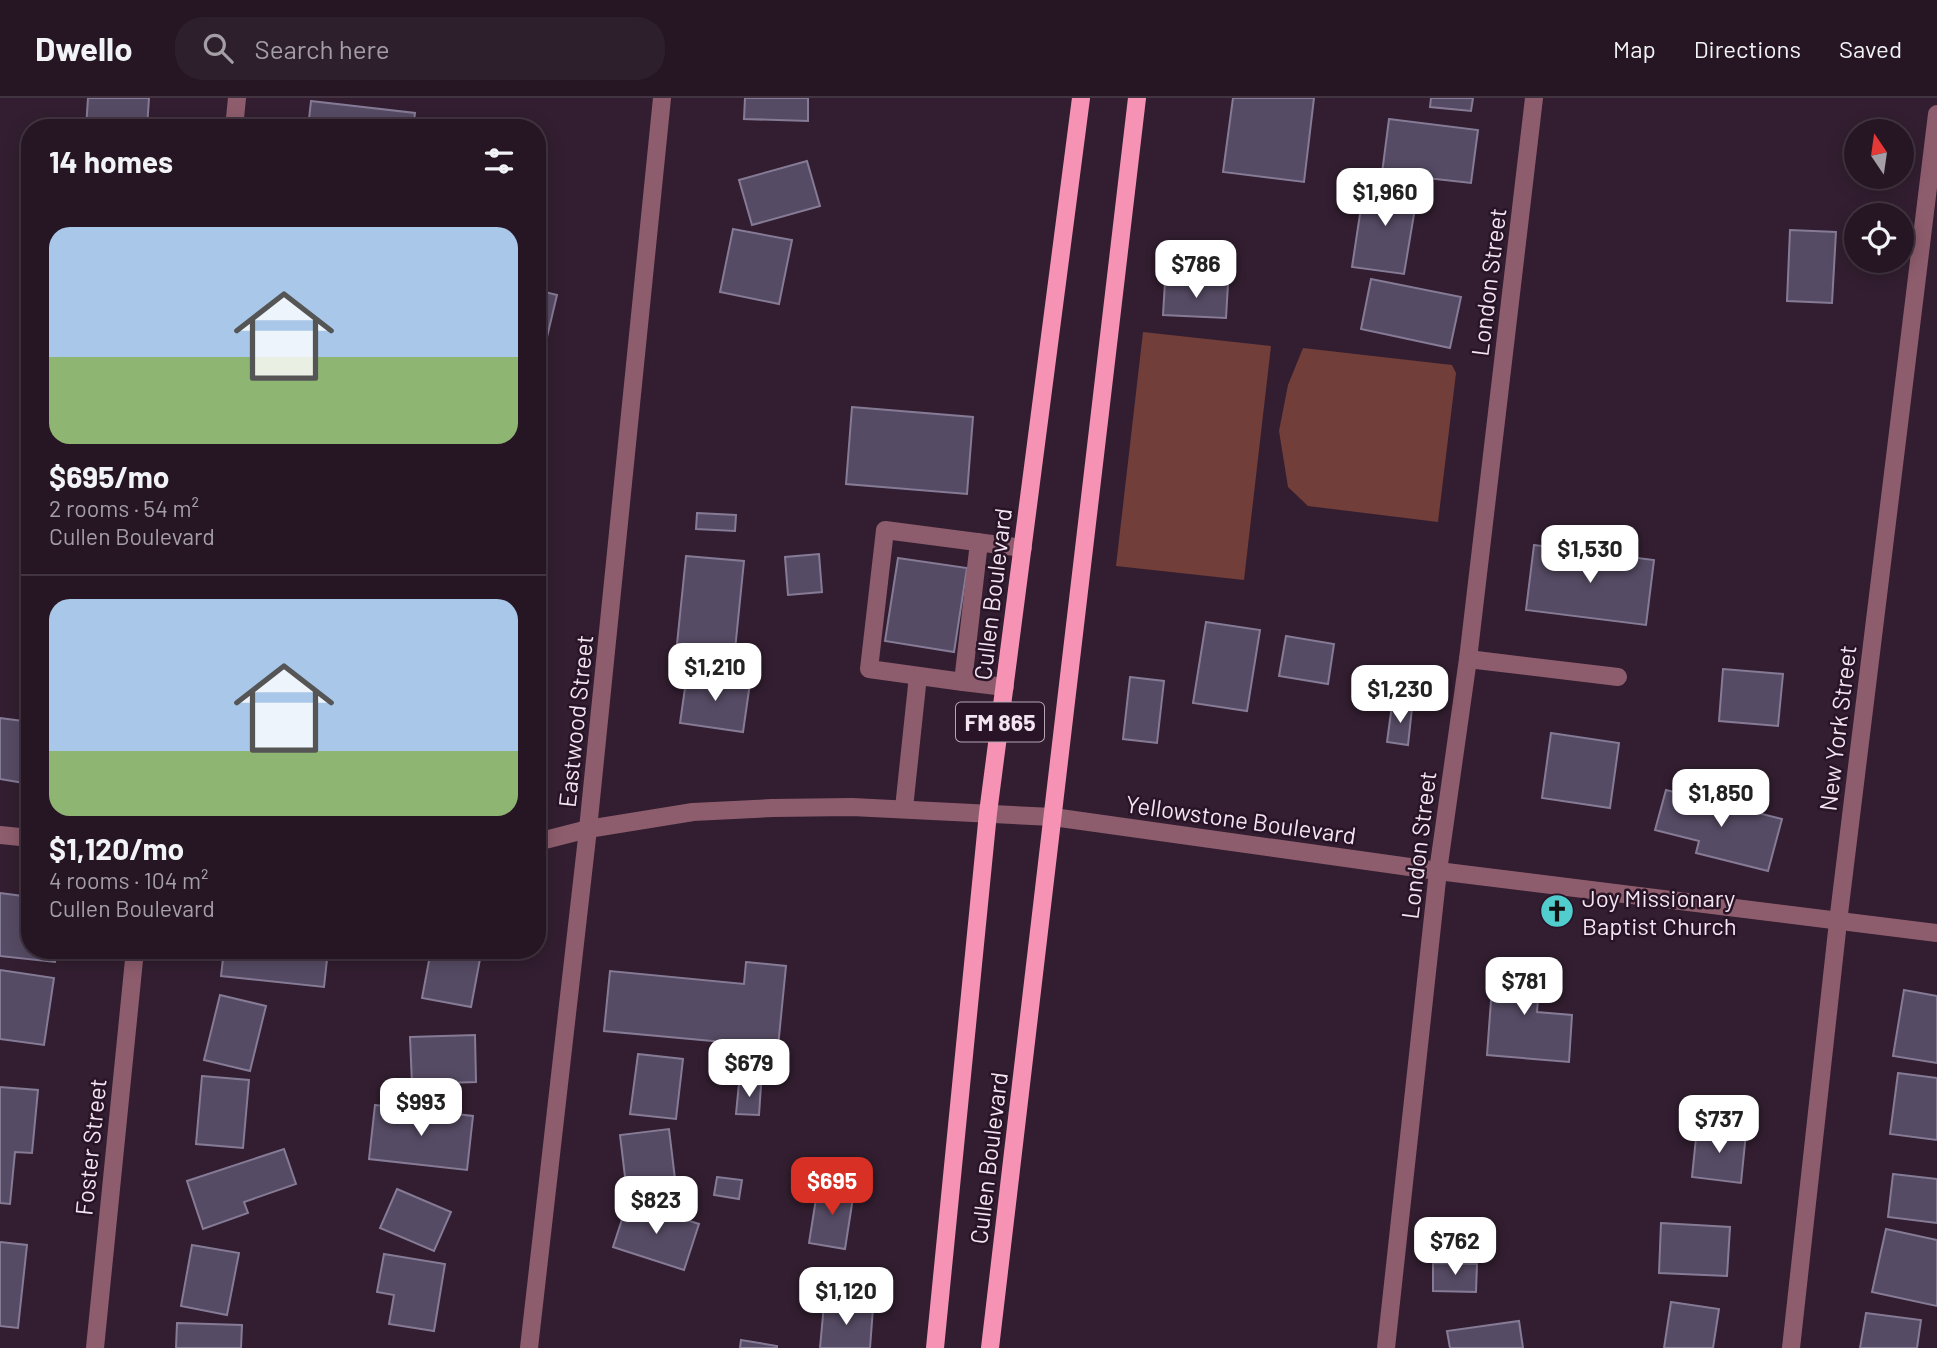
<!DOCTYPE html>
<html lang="en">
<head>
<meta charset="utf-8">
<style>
  body { margin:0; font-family:Barlow,sans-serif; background:#2e1f2c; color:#f1f3f6; height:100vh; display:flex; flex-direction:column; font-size:26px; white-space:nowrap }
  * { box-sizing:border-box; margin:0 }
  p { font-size:23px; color:#a49fa6 }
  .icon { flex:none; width:38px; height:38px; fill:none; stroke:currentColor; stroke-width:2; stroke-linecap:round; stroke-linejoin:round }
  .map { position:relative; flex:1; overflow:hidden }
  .drawer { position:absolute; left:21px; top:21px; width:525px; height:840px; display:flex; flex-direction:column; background:#261624; border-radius:28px; box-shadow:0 4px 18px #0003,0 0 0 2px #423541 }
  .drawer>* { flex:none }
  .needle { width:46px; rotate:347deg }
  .tools { position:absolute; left:1844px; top:21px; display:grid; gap:14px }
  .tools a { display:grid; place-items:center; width:70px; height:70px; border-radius:50%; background:#261624; box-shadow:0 4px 18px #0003,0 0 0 2px #423541; font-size:35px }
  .price { position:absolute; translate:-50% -60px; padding:0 16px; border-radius:14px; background:#fff; color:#222; font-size:23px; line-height:46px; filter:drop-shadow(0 2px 4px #0008) }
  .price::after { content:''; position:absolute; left:50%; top:42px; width:21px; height:16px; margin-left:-10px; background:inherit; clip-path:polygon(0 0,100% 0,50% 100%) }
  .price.current { background:#d93025; color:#fff }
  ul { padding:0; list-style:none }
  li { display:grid; align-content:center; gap:14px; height:371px; padding:0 28px }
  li+li { border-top:2px solid #423541 }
  li span { display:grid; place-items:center; height:217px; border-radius:21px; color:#555 }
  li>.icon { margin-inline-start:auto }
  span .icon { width:126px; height:126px; fill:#fffc; stroke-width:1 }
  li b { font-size:30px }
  h2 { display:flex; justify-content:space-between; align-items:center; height:84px; padding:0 28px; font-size:30px }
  header { display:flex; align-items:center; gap:42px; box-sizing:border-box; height:98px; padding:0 35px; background:#261624; border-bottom:2px solid #423541 }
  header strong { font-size:33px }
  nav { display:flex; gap:38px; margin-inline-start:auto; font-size:24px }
  .search { width:490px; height:63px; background:#2e1f2c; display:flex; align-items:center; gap:18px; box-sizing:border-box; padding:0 24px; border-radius:28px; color:#a49fa6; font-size:26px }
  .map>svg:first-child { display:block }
</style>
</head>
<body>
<header>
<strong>Dwello</strong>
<div class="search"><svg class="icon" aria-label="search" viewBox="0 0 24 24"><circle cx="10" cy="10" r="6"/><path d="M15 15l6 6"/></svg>Search here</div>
<nav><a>Map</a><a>Directions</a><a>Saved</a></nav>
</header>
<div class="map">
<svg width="1937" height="1250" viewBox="0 0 1937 1250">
  <rect width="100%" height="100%" fill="#321e30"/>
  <!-- green -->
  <g fill="#713e3a">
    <polygon points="1143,234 1271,248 1244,482 1116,468"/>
    <polygon points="1303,250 1452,267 1456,275 1438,424 1308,408 1288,389 1279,333 1288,287"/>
  </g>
  <!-- building -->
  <g fill="#564b64" stroke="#867b96" stroke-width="2">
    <polygon points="88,0 149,0 147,30 86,30"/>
    <polygon points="745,0 808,0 808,23 744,21"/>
    <polygon points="1233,0 1314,0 1304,84 1223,74"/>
    <polygon points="1431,0 1473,0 1471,13 1430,9"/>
    <polygon points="311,3 415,15 413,30 308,30"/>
    <polygon points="1389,21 1478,32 1471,85 1382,75"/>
    <polygon points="807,63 820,108 752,127 739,82"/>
    <polygon points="1365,83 1418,92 1404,176 1352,169"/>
    <polygon points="733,131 792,142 779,206 720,194"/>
    <polygon points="1790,132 1836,134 1832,205 1787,203"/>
    <polygon points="1371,181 1461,199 1450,250 1361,231"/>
    <polygon points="1165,184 1228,186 1226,220 1163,217"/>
    <polygon points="537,192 557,197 542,260 537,259"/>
    <polygon points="852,309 973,319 967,396 846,386"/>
    <polygon points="697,415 736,417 735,433 696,431"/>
    <polygon points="1534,447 1654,462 1646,527 1526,512"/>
    <polygon points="819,456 822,494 788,497 785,459"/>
    <polygon points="686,458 744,463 735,552 677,546"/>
    <polygon points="898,460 967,470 954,554 885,543"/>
    <polygon points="1206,524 1260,532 1247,613 1193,605"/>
    <polygon points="1286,538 1334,546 1328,586 1279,578"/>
    <polygon points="1723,571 1783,576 1778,628 1719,623"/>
    <polygon points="687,576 750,585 743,634 680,625"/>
    <polygon points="1130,579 1164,583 1157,645 1123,641"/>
    <polygon points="1392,607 1412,610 1408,647 1387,644"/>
    <polygon points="0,620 30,624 30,686 0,681"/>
    <polygon points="1551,635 1619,645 1610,710 1542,700"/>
    <polygon points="1666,692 1782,721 1768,773 1696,755 1699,743 1655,732"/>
    <polygon points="0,795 30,799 30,852 57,852 55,864 0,858"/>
    <polygon points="224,852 328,852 324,889 221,878"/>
    <polygon points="431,852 480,861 471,909 422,900"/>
    <polygon points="1494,862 1541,866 1537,914 1572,917 1569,964 1487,957"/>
    <polygon points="746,864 786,868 778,949 604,933 610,873 744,886"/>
    <polygon points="0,872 54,880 44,947 0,941"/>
    <polygon points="1904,892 1937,898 1937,965 1893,958"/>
    <polygon points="220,897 266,908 250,973 204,962"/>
    <polygon points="475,937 476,984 412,986 410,939"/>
    <polygon points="638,956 683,961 676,1021 630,1016"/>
    <polygon points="1898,975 1937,980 1937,1042 1890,1036"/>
    <polygon points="202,978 249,982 243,1050 196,1046"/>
    <polygon points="739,985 761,987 759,1017 736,1016"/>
    <polygon points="0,989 38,992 32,1055 15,1054 10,1106 0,1105"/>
    <polygon points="375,1007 473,1018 467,1072 369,1061"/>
    <polygon points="1697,1030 1746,1035 1741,1085 1692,1079"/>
    <polygon points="669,1031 675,1081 626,1087 620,1037"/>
    <polygon points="284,1051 296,1086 244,1104 248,1115 203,1131 187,1083"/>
    <polygon points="1893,1076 1937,1081 1937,1125 1888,1119"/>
    <polygon points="717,1079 742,1082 739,1101 714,1097"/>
    <polygon points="818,1088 854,1093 845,1151 809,1145"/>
    <polygon points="397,1091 451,1114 434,1153 380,1130"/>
    <polygon points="628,1103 699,1126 684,1172 613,1149"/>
    <polygon points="1661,1125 1730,1129 1727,1178 1659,1175"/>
    <polygon points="1886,1131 1937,1142 1937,1208 1872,1194"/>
    <polygon points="0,1144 27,1147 18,1230 0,1228"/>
    <polygon points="192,1147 239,1155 227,1217 181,1208"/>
    <polygon points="384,1156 445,1166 434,1233 389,1226 394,1197 377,1194"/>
    <polygon points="1433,1165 1477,1166 1476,1194 1433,1193"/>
    <polygon points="1671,1204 1719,1211 1713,1250 1664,1250"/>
    <polygon points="824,1206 873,1210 870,1250 820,1250"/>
    <polygon points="1866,1215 1921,1222 1917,1250 1860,1250"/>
    <polygon points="1519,1223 1523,1250 1450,1250 1447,1233"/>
    <polygon points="177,1225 242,1227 241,1250 176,1250"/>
    <polygon points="741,1242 777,1248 777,1250 740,1250"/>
  </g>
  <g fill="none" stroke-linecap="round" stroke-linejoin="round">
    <!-- service -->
    <g stroke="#8e5d6d" stroke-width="18">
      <polyline points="979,444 963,584 869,571 885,432 1023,450"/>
      <polyline points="1468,561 1618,579"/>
      <polyline points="963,584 1005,589"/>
      <polyline points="904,710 918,578"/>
    </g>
    <!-- minor -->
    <g stroke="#8e5d6d" stroke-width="18">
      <polyline points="234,30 237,0"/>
      <polyline points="95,1250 135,852"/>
      <polyline points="529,1250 588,731 662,0"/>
      <polyline points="1386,1250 1438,773 1468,561 1534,0"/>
      <polyline points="1791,1250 1838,824 1937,16"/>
    </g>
    <!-- tertiary -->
    <g stroke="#8e5d6d" stroke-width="18">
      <polyline points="0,737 30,740"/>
      <polyline points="537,744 588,731 693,714 772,710 852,709 1053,719 1438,773 1937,835"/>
    </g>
    <!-- primary -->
    <g stroke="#f693b5" stroke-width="18">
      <polyline points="935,1250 988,715 1081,0"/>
      <polyline points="990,1250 1137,0"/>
    </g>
  </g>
  <!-- icons -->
  <defs>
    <g id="church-disc" transform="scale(1.75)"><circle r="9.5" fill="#52cdce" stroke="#281426"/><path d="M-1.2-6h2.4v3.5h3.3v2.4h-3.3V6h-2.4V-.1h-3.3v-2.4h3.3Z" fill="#111"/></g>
  </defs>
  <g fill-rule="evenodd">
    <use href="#church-disc" x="1557" y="813"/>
  </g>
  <g text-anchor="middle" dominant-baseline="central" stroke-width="5" stroke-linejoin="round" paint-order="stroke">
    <!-- shield labels -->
    <rect fill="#281426" stroke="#b5a6b3" stroke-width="2" x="956" y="604.5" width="88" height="39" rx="5"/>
    <g font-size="23" font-weight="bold" fill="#f2e4f0">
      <text x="1000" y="624">FM 865</text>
    </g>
    <!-- street labels -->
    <g font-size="24" fill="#f2e4f0" stroke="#281426">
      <text transform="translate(1488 184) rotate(-83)">London Street</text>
      <text transform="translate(992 496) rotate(-83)">Cullen Boulevard</text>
      <text transform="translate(575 623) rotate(-84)">Eastwood Street</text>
      <text transform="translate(1837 630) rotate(-83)">New York Street</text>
      <text transform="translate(1241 721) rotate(8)">Yellowstone Boulevard</text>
      <text transform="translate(1418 747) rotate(-83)">London Street</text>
      <text transform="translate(90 1049) rotate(-84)">Foster Street</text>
      <text transform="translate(988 1060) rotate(-83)">Cullen Boulevard</text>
    </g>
    <!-- poi labels -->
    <g font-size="24" fill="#f2e4f0" stroke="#281426" text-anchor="start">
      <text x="1582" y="799">Joy Missionary<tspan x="1582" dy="28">Baptist Church</tspan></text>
    </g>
  </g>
</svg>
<div class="tools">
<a><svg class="needle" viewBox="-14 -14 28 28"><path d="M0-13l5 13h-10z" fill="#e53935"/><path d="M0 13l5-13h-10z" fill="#a49fa6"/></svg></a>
<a><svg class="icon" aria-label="locate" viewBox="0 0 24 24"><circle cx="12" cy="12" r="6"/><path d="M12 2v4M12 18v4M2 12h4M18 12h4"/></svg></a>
</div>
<b class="price" style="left:1385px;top:130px">$1,960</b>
<b class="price" style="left:1196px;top:202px">$786</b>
<b class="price" style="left:1590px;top:487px">$1,530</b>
<b class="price" style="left:715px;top:605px">$1,210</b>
<b class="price" style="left:1400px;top:627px">$1,230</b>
<b class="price" style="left:1721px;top:731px">$1,850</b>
<b class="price" style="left:1524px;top:919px">$781</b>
<b class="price" style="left:749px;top:1001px">$679</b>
<b class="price" style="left:421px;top:1040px">$993</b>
<b class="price" style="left:1719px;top:1057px">$737</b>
<b class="price current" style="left:832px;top:1119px">$695</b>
<b class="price" style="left:656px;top:1138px">$823</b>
<b class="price" style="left:1455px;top:1179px">$762</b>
<b class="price" style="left:846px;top:1229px">$1,120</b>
<section class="drawer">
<h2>14 homes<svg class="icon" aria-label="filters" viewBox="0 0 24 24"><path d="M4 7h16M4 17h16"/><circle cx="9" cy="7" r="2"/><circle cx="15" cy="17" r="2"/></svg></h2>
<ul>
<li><span style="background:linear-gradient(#a9c7e8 60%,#8fb573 0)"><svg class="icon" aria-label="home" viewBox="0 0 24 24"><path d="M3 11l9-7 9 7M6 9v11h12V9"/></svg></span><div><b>$695/mo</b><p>2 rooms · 54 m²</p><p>Cullen Boulevard</p></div></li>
<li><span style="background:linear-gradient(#a9c7e8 70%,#8fb573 0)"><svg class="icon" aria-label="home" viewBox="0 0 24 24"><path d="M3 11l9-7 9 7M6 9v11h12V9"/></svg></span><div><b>$1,120/mo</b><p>4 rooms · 104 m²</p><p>Cullen Boulevard</p></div></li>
</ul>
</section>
</div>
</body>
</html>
